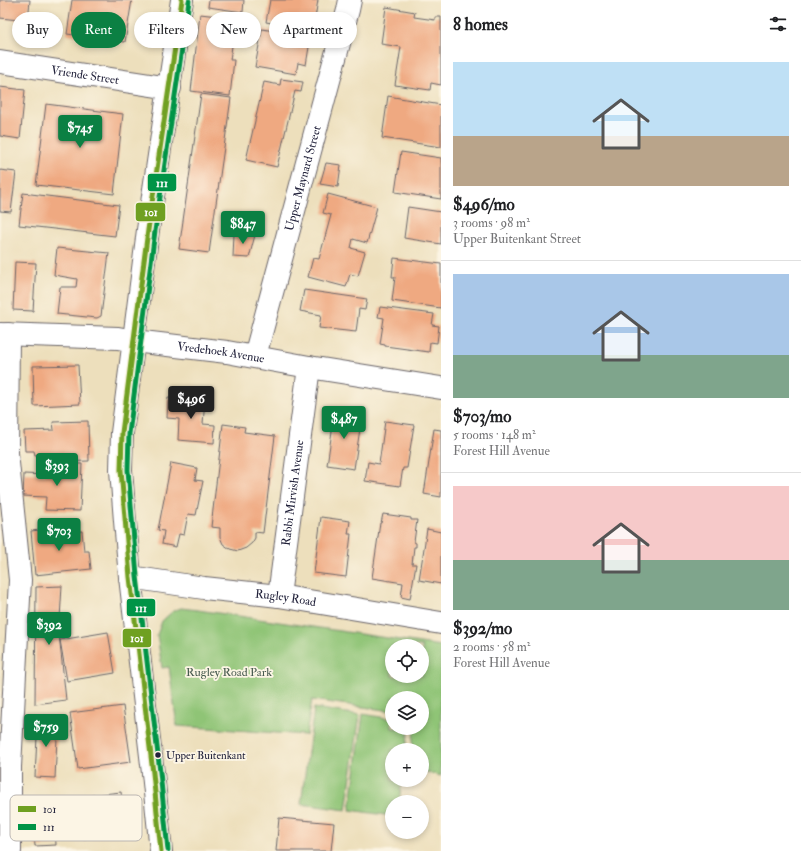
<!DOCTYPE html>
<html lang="en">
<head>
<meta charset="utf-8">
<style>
  body { margin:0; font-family:"IM FELL Double Pica",serif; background:#f2f2f2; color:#202124; height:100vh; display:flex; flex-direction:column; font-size:15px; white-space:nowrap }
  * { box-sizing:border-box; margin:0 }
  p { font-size:13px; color:#757577 }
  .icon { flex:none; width:22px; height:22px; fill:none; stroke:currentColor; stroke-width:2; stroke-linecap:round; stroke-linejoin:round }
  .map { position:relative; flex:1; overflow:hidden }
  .details { display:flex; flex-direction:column; background:#fff; width:360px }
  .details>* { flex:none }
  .guide { position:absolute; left:12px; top:12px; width:369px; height:36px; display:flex; gap:8px }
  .controls { position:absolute; left:385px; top:639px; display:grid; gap:8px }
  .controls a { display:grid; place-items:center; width:44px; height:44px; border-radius:50%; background:#fff; box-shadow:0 2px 6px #0003; font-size:20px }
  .price { position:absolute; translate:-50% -34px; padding:0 9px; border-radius:4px; background:#0b8043; color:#fff; font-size:13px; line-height:26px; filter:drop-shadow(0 1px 2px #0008) }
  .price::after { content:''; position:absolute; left:50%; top:24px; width:12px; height:9px; margin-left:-6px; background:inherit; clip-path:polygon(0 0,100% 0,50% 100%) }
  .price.on { background:#222; color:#fff }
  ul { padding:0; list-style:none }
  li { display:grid; align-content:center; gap:8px; height:212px; padding:0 12px }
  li+li { border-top:1px solid #e0e0e0 }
  li span { display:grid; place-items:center; height:124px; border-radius:0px; color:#555 }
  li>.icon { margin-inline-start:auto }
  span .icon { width:72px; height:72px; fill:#fffc; stroke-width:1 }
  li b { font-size:17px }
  h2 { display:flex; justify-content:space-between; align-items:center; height:48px; padding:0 12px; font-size:17px }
  .tag { padding:0 14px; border-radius:18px; background:#fff; box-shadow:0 2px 6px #0003; font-size:14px; line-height:36px }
  .tag.on { background:#0b8043; color:#fff }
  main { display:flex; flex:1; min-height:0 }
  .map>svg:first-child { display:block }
</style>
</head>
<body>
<main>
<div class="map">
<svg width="441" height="851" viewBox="0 0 441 851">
  <rect width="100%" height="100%" fill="#fcf5e5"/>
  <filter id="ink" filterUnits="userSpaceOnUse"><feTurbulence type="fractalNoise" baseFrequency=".025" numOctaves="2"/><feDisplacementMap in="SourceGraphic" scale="8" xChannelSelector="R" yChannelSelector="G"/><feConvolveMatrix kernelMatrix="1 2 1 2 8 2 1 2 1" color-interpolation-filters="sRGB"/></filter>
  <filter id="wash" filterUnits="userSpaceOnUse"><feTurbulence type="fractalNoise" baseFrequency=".012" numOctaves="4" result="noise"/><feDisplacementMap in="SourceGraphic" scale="16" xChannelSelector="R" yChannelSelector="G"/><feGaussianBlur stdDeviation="0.9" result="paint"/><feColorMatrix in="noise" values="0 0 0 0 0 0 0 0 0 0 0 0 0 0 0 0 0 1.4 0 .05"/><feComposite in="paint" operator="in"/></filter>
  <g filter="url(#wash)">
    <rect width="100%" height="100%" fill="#eddfbc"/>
    <!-- green -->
    <g fill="#8fc476" stroke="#587358" fill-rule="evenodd">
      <path d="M181,608L198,610L441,646V776L422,771V750H412L414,728H422V698H392V711L312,700L306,735L177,726L169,667L162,668L157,635L162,621L173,611ZM392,646H422V676H392Z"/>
      <polygon points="314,708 360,715 346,810 301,804"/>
      <polygon points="363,714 392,719 392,728 409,728 406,750 392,750 392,780 402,780 399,802 392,802 392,816 350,810"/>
    </g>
    <g id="blocks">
      <!-- building -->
      <g fill="#efa981">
        <polygon points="0,0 30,0 28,21 0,18"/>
        <polygon points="72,0 132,0 125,42 67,34"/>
        <polygon points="209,0 244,0 243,12 208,7"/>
        <polygon points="270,0 318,0 313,30 266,22"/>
        <polygon points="386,7 415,12 414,17 435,20 435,17 441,17 441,85 431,83 430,90 395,85 401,47 381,44"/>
        <polygon points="200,14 236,18 230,60 234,60 230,96 191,91"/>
        <polygon points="262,29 306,36 304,46 309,47 306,65 298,63 296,74 255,67"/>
        <polygon points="281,79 303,82 301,92 295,91 277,167 246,160 264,82 280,85"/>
        <polygon points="0,87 25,90 20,139 0,136"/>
        <polygon points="201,94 231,98 209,253 179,249"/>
        <polygon points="388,96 441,105 441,147 382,138"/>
        <polygon points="46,104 123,114 114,194 36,185"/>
        <polygon points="401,152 441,158 441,199 395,192"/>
        <polygon points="326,163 341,165 338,187 320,184"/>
        <polygon points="0,170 16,172 11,212 0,211"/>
        <polygon points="23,193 119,205 115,236 19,225"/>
        <polygon points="328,194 377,207 367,243 353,239 351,248 365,252 358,276 350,274 346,287 308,277 313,258 319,259 331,215 323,213"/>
        <polygon points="408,207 441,212 441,244 404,238"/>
        <polygon points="234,234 255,235 249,258 233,257"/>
        <polygon points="57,248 109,253 101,316 97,318 57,314 60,287 76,287 77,279 54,275"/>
        <polygon points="394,258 441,264 441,308 392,301 395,277 392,277"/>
        <polygon points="15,262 36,263 33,311 13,310"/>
        <polygon points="304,290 367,299 365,310 359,309 356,332 319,328 321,315 300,311"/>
        <polygon points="380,307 434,314 432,325 439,326 437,343 430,342 429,352 385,346 385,345 380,344 384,318 378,317"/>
        <polygon points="78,365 80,404 34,406 33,366"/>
        <polygon points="168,398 205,400 203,424 215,425 214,443 178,440 179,419 167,418"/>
        <polygon points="335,411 362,415 354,469 327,465"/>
        <polygon points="88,421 89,461 53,462 53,454 35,455 34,451 25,451 24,431 54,430 53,422"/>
        <polygon points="385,421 414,425 407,468 403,468 400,486 365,481 368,462 379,464"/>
        <polygon points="223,424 245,427 244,432 275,436 263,533 255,532 255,538 252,543 246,548 238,551 230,549 223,544 220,537 220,528 211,527"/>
        <polygon points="434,429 441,430 441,497 424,494"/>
        <polygon points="47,463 82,464 80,511 45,510 46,497 23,496 24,474 46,475"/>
        <polygon points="171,463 197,468 195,480 203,481 196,515 188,514 184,535 179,534 176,547 162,544 164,531 158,530"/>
        <polygon points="383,514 411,518 411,520 417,520 414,542 416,543 416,547 414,547 412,564 416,564 410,599 401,597 403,583 372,578 380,523 381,523"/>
        <polygon points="321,517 350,521 348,534 351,534 346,577 314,573"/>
        <polygon points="49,529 50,534 82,531 84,551 89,551 91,569 35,575 31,531"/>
        <polygon points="427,529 441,532 441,584 419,580"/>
        <polygon points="62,586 59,634 66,700 35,704 36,587"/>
        <polygon points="108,632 115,673 67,681 60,640"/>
        <polygon points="123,706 131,762 78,769 70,713"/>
        <polygon points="38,717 58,718 55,778 35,777"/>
        <polygon points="121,792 126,833 83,839 78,797"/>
        <polygon points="54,810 56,845 35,846 32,812"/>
        <polygon points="279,818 334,823 331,851 276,851"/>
      </g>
    </g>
  </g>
  <g filter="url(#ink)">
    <use href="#blocks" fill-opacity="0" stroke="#696468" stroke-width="1"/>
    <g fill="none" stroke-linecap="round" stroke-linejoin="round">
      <!-- minor casing -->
      <g stroke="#696468" stroke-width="24">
        <g id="minor">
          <path id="s1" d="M0,62L170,88"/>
          <path id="s2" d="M0,334L118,338L134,341L227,352L309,367L441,388"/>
          <polyline points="8,334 7,453 20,580 10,767 10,851"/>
          <path id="s3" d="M255,356L348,10L350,0"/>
          <path id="s4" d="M130,577L204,588L279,596L441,623"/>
          <path id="s5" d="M279,596L309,367"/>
          <polyline points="161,851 153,773 130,577 125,521 121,470 122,433 148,230 182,0"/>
        </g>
      </g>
      <!-- minor -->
      <use href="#minor" stroke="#fff" stroke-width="22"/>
      <!-- bus-1 casing -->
      <g stroke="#fcf5e5" stroke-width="8">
        <polyline id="bus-1" points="161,851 153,773 130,577 121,470 122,433 148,230 182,0"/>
      </g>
      <!-- bus-2 casing -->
      <g stroke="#fcf5e5" stroke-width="8">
        <polyline id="bus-2" points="168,850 160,772 137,576 128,470 129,434 155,231 189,1"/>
      </g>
      <!-- bus-1 -->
      <use href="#bus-1" stroke="#6fa021" stroke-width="5"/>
      <!-- bus-2 -->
      <use href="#bus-2" stroke="#009447" stroke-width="5"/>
    </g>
  </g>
  <!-- markers -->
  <circle fill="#22223b" stroke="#fcf5e5" stroke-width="1.5" cx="158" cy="755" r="3.5"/>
  <g text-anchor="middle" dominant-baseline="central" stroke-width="3.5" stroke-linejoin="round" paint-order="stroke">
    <!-- bus labels -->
    <g font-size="11" fill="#22223b" stroke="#fcf5e5" text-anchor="start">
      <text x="166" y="755">Upper Buitenkant</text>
    </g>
    <!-- street labels -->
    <g font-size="12" fill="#22223b" stroke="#fcf5e5">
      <text stroke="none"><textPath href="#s1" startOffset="86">Vriende Street</textPath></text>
      <text stroke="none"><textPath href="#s3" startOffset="184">Upper Maynard Street</textPath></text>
      <text stroke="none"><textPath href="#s2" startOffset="222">Vredehoek Avenue</textPath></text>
      <text stroke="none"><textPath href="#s5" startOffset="104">Rabbi Mirvish Avenue</textPath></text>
      <text stroke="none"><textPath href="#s4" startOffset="157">Rugley Road</textPath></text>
    </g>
    <!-- park labels -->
    <g font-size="12" fill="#485b50" stroke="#fcf5e5">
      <text x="229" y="672">Rugley Road Park</text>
    </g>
  </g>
  <!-- legend -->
  <rect x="10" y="795" width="132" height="46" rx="6" fill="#fcf5e5" stroke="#bbb6b2" stroke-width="1"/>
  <rect x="18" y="806" width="18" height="6" fill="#6fa021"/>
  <rect x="18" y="824" width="18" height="6" fill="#009447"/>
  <g font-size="11" fill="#22223b">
    <text x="43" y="813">101</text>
    <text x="43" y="831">111</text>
  </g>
  <g stroke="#fcf5e5" stroke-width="1.5">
    <rect x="147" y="173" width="30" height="19" rx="4" fill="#009447"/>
    <rect x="135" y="202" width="31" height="20" rx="4" fill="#6fa021"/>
    <rect x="126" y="598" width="30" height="19" rx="4" fill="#009447"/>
    <rect x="122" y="628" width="30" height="20" rx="4" fill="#6fa021"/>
  </g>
  <g font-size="11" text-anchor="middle" font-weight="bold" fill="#fff">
    <text x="162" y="187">111</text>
    <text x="151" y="216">101</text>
    <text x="141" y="612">111</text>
    <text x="137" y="642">101</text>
  </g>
</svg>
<div class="controls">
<a><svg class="icon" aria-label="locate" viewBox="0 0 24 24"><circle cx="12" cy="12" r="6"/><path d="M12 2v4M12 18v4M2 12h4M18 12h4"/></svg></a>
<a><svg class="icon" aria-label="layers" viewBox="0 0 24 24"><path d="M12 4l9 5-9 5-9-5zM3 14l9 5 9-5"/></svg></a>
<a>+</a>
<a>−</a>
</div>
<b class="price" style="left:80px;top:149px">$745</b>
<b class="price" style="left:243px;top:245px">$847</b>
<b class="price on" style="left:191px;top:420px">$496</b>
<b class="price" style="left:344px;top:440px">$487</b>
<b class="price" style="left:57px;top:487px">$393</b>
<b class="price" style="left:59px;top:552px">$703</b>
<b class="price" style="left:49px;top:646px">$392</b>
<b class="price" style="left:46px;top:748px">$759</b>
<div class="guide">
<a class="tag">Buy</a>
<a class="tag on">Rent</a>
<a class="tag">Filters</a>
<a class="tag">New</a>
<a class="tag">Apartment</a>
</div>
</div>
<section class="details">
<h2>8 homes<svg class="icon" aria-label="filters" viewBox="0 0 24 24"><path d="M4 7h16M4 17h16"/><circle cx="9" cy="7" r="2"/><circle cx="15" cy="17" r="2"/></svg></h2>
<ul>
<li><span style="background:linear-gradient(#bfe0f5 60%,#b9a48a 0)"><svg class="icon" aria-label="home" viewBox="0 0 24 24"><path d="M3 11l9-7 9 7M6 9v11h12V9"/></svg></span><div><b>$496/mo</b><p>3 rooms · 98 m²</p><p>Upper Buitenkant Street</p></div></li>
<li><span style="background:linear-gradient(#a9c7e8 65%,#7fa58c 0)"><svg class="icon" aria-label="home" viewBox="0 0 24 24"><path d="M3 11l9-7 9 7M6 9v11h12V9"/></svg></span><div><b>$703/mo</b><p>5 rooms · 148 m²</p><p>Forest Hill Avenue</p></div></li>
<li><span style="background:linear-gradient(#f6c9c9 60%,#7fa58c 0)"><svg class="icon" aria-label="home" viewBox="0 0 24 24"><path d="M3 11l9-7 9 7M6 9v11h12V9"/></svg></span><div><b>$392/mo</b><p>2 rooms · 58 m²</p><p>Forest Hill Avenue</p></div></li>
</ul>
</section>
</main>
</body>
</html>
